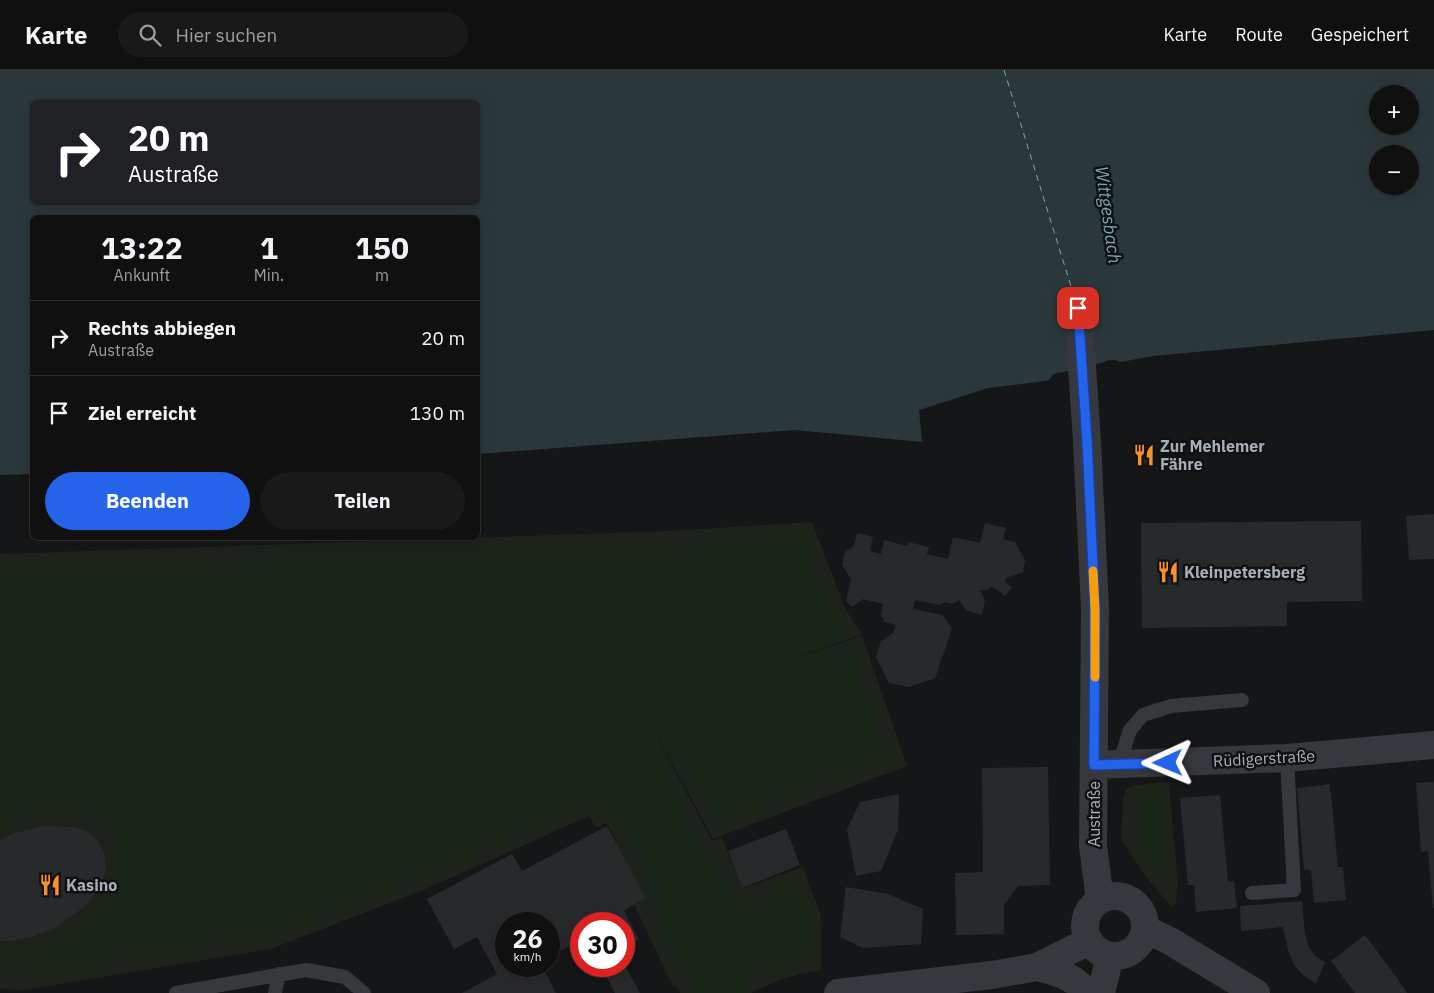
<!DOCTYPE html>
<html lang="de">
<head>
<meta charset="utf-8">
<style>
	body { margin:0; font-family:"IBM Plex Sans",sans-serif; background:#19191a; color:#f1f3f6; height:100vh; display:flex; flex-direction:column; font-size:19px; white-space:nowrap }
	* { box-sizing:border-box; margin:0 }
	p { font-size:16px; color:#9c9d9f }
	.icon { flex:none; width:28px; height:28px; fill:none; stroke:currentColor; stroke-width:2; stroke-linecap:round; stroke-linejoin:round }
	.map { position:relative; flex:1; overflow:hidden }
	.panel { position:absolute; left:30px; top:145px; width:450px; height:325px; display:flex; flex-direction:column; background:#101011; border-radius:8px; box-shadow:0 2px 12px #0003,0 0 0 1px #303031 }
	.panel>* { flex:none }
	.banner { position:absolute; left:30px; top:30px; width:450px; height:105px; border-radius:8px; box-shadow:0 2px 12px #0003,0 0 0 1px #303031; background:#202124; color:#fff; overflow:hidden }
	.controls { position:absolute; left:1369px; top:15px; display:grid; gap:10px }
	.controls a { display:grid; place-items:center; width:50px; height:50px; border-radius:50%; background:#101011; box-shadow:0 2px 12px #0003,0 0 0 1px #303031; font-size:25px }
	.speed { position:absolute; left:495px; top:842px; display:flex; gap:10px; font-size:25px; font-weight:700; text-align:center }
	.speed>* { display:grid; place-content:center; width:65px; height:65px; border-radius:50%; background:#101011; box-shadow:0 2px 12px #0003,0 0 0 1px #303031; line-height:1 }
	.speed small { font-size:12px; font-weight:400 }
	.speed .limit { border:8px solid #d22; background:#fff; color:#111 }
	.pin { position:absolute; display:grid; place-items:center; width:42px; height:42px; color:#fff; margin:-21px; border-radius:10px; box-shadow:0 2px 8px #0006 }
	.me { position:absolute; width:55px; margin:-28px; rotate:269deg; stroke-linejoin:round; filter:drop-shadow(0 0 4px #0008) }
	.turn { display:flex; align-items:center; gap:18px; height:105px; padding:0 15px; font-size:22px }
	.turn .icon { width:65px; height:65px; stroke-width:2.5 }
	.turn b { display:block; font-size:35px; line-height:42px }
	.eta { display:flex; justify-content:space-evenly; align-items:center; height:85px; text-align:center }
	.eta b { font-size:30px; font-weight:700; line-height:35px }
	.button { display:flex; gap:10px; margin-top:auto; padding:10px 15px }
	.button a { flex:1; height:58px; border-radius:30px; background:#2563eb; color:#fff; font-size:20px; font-weight:700; line-height:58px; text-align:center }
	.button a+a { background:#19191a; color:#f1f3f6 }
	ul { padding:0; list-style:none }
	li { display:flex; align-items:center; gap:15px; height:75px; padding:0 15px; border-top:1px solid #303031 }
	li div { flex:1 }
	li b { display:block; font-size:19px }
	li em { font-style:normal }
	header { display:flex; align-items:center; gap:30px; box-sizing:border-box; height:70px; padding:0 25px; background:#101011; border-bottom:1px solid #303031 }
	header strong { font-size:24px }
	nav { display:flex; gap:28px; margin-inline-start:auto; font-size:18px }
	.search { width:350px; height:45px; background:#19191a; display:flex; align-items:center; gap:12px; box-sizing:border-box; padding:0 18px; border-radius:28px; color:#9c9d9f; font-size:19px }
	.map>svg:first-child { display:block }
	.green { fill:#1b231b }
	.water { fill:#2a383c; fill-rule:evenodd }
	.lines { fill:none; stroke-linecap:round; stroke-linejoin:round }
	.ferry { stroke:#7ba5b6; stroke-width:1; stroke-dasharray:6 5; stroke-linecap:butt }
	.building { fill:#28292b }
	.lane { stroke:#36383d; stroke-width:14 }
	.street { stroke:#36383d; stroke-width:28 }
	.route-casing { stroke:#184099; stroke-width:12 }
	.route { stroke:#2563eb; stroke-width:9 }
	.slow { stroke:#f59e0b; stroke-width:9 }
	.labels { text-anchor:middle; stroke-width:5; stroke-linejoin:round; paint-order:stroke }
	.poi-label { font-size:16px; font-weight:bold; fill:#a6afb8; stroke:#101112; text-anchor:start }
	.street-label { font-size:16px; fill:#a6afb8; stroke:#101112 }
	.water-label { font-size:18px; font-style:italic; fill:#7ba5b6; stroke:#101112 }
</style>
</head>
<body>
<header>
<strong>Karte</strong>
<div class="search"><svg class="icon" aria-label="search" viewBox="0 0 24 24"><circle cx="10" cy="10" r="6"/><path d="M15 15l6 6"/></svg>Hier suchen</div>
<nav><a>Karte</a><a>Route</a><a>Gespeichert</a></nav>
</header>
<div class="map">
<svg width="1434" height="923" viewBox="0 0 1434 923">
	<rect width="100%" height="100%" fill="#151617"/>
	<path class="green" d="M 812,452 L 845,538 L 862,564 L 702,623 L 862,565 L 907,696 L 713,769 L 645,643 L 712,771 L 722,767 L 742,819 L 803,797 L 821,846 L 822,900 L 803,903 L 780,910 L 751,923 L 680,923 L 676,916 L 673,917 L 633,832 L 642,827 L 607,753 L 596,758 L 589,746 L 426,819 L 271,879 L 19,921 L 0,918 L 0,484 L 668,461 Z
		M 1169,712 L 1178,815 L 1176,833 L 1172,838 L 1144,804 L 1121,770 L 1123,728 L 1126,720 L 1133,715 Z"/>
	<path class="water" d="M 0,0 L 1434,0 L 1434,260 L 1153,286 L 1121,292 L 1115,290 L 1109,290 L 1092,296 L 1054,304 L 1050,309 L 1046,311 L 988,318 L 919,340 L 922,372 L 795,360 L 478,384 L 478,148 L 32,148 L 32,404 L 0,405 ZM 1378,24 L 1410,24 L 1410,56 L 1378,56 ZM 32,32 L 478,32 L 478,132 L 32,132 ZM 1378,84 L 1410,84 L 1410,116 L 1378,116 Z"/>
	<g class="lines">
		<path class="ferry" d="M 1004,0 L 1074,226"/>
	</g>
	<path class="building" d="M 1149,377 L 1150,393 L 1139,394 L 1138,378 Z
		M 1434,444 L 1434,489 L 1409,490 L 1406,446 Z
		M 1361,451 L 1362,531 L 1287,532 L 1287,556 L 1142,558 L 1141,453 Z
		M 985,453 L 1006,458 L 1003,469 L 1015,472 L 1025,490 L 1023,502 L 1006,508 L 1005,512 L 1012,517 L 1005,526 L 996,519 L 991,517 L 987,520 L 980,520 L 985,530 L 982,545 L 966,540 L 959,530 L 952,534 L 946,532 L 939,535 L 915,530 L 913,539 L 943,545 L 952,559 L 935,608 L 909,617 L 889,613 L 876,587 L 881,571 L 893,563 L 896,555 L 885,552 L 881,545 L 883,534 L 863,529 L 852,537 L 846,531 L 851,509 L 842,495 L 845,482 L 854,476 L 857,463 L 873,467 L 870,481 L 881,484 L 884,470 L 907,476 L 908,472 L 929,477 L 927,484 L 948,489 L 953,467 L 980,473 Z
		M 1048,697 L 1050,815 L 1018,816 L 1004,835 L 1004,864 L 956,865 L 955,803 L 983,802 L 982,698 Z
		M 1434,712 L 1434,838 L 1433,838 L 1428,781 L 1421,782 L 1416,713 Z
		M 1330,714 L 1338,797 L 1343,797 L 1346,830 L 1314,833 L 1311,800 L 1304,800 L 1297,718 Z
		M 899,724 L 898,760 L 881,801 L 856,806 L 847,759 L 860,732 Z
		M 1220,725 L 1228,812 L 1234,811 L 1237,838 L 1196,842 L 1194,815 L 1188,815 L 1180,728 Z
		M 43,756 L 72,757 L 87,761 L 97,770 L 104,782 L 106,795 L 104,809 L 88,834 L 55,858 L 33,867 L 11,871 L 0,871 L 0,771 L 14,763 Z
		M 607,756 L 646,828 L 624,840 L 639,869 L 624,878 L 624,854 L 581,854 L 581,870 L 549,887 L 549,854 L 506,854 L 506,896 L 542,896 L 556,923 L 462,923 L 497,904 L 477,867 L 454,879 L 427,829 L 512,784 L 522,801 Z
		M 786,759 L 800,795 L 742,818 L 728,781 Z
		M 846,817 L 888,824 L 923,839 L 921,874 L 863,878 L 840,867 Z
		M 1302,831 L 1305,865 L 1309,877 L 1315,886 L 1325,892 L 1316,914 L 1302,904 L 1294,895 L 1288,880 L 1283,857 L 1241,861 L 1240,836 Z
		M 1365,865 L 1397,908 L 1407,923 L 1355,923 L 1331,891 Z
		M 624,894 L 640,923 L 615,923 L 601,896 L 624,896 Z"/>
	<g class="lines">
		<path class="lane" d="M 1119,694 L 1130,660 L 1143,645 L 1171,636 L 1242,630
			M 1252,823 L 1294,820 L 1287,688
			M 176,923 L 306,900 L 345,907 L 364,923
			M 275,923 L 279,904"/>
		<path class="street" d="M 1078,238 L 1087,371 L 1095,539 L 1093,776 L 1100,830
			M 1094,695 L 1287,688 L 1434,675
			M1085 856a30 30 0 1 1 60 0a30 30 0 1 1-60 0Z
			M 1145,859 L 1170,871 L 1256,923
			M 1037,897 C 1056,902 1075,906 1086,923
			M 838,923 L 992,905 L 1037,897 L 1089,871
			M 1101,923 L 1110,886"/>
	</g>
	<g class="lines">
		<g class="route-casing">
			<path id="route" d="M 1078,238 L 1087,371 L 1095,539 L 1094,695 L 1168,693"/>
		</g>
		<use href="#route" class="route"/>
		<path class="slow" d="M 1093,501 L 1095,539 L 1095,607"/>
	</g>
	<defs>
		<g id="restaurant-bare" transform="scale(1.725)"><path d="M-5-6h1v4h1v-4h1v4h1v-4h1v5L-1.5 .5V6h-2V.5L-5-1ZM5-6V6H3V1.5H1.5Q1.5-4 5-6Z" fill="#fd8f27" stroke="#101112" stroke-width="2.5" paint-order="stroke"/></g>
	</defs>
	<g fill-rule="evenodd">
		<use href="#restaurant-bare" x="1144" y="385"/>
		<use href="#restaurant-bare" x="1168" y="502"/>
		<use href="#restaurant-bare" x="50" y="815"/>
	</g>
	<g class="labels">
		<g class="poi-label">
			<text x="1160" y="382">Zur Mehlemer<tspan x="1160" dy="18">Fähre</tspan></text>
			<text x="1184" y="508">Kleinpetersberg</text>
			<text x="66" y="821">Kasino</text>
		</g>
		<g class="street-label">
			<text transform="translate(1264 688) rotate(-3)" y="6">Rüdigerstraße</text>
			<text transform="translate(1094 744) rotate(-90)" y="6">Austraße</text>
		</g>
		<g class="water-label">
			<text transform="translate(1108 145) rotate(82)" y="6">Wittgesbach</text>
		</g>
	</g>
</svg>
<div class="controls">
<a>+</a>
<a>−</a>
</div>
<div class="speed"><div>26<small>km/h</small></div><div class="limit">30</div></div>
<div class="pin" style="left:1078px;top:238px;background:#d93025"><svg class="icon" aria-label="arrive" viewBox="0 0 24 24"><path d="M6 21V4h12l-3 4 3 4H6"/></svg></div>
<svg class="me" style="left:1168px;top:693px" viewBox="-20 -20 40 40"><path d="M0-17L14 15 0 8-14 15z" fill="#2563eb" stroke="#fff" stroke-width="4"/></svg>
<div class="banner">
<div class="turn"><svg class="icon" aria-label="right" viewBox="0 0 24 24"><path d="M7 20v-9h11M14 6l5 5-5 5"/></svg><div><b>20 m</b>Austraße</div></div>
</div>
<section class="panel">
<div class="eta">
<div><b>13:22</b><p>Ankunft</p></div>
<div><b>1</b><p>Min.</p></div>
<div><b>150</b><p>m</p></div>
</div>
<ul>
<li><svg class="icon" aria-label="right" viewBox="0 0 24 24"><path d="M7 20v-9h11M14 6l5 5-5 5"/></svg><div><b>Rechts abbiegen</b><p>Austraße</p></div><em>20 m</em></li>
<li><svg class="icon" aria-label="arrive" viewBox="0 0 24 24"><path d="M6 21V4h12l-3 4 3 4H6"/></svg><div><b>Ziel erreicht</b></div><em>130 m</em></li>
</ul>
<div class="button"><a>Beenden</a><a>Teilen</a></div>
</section>
</div>
</body>
</html>
